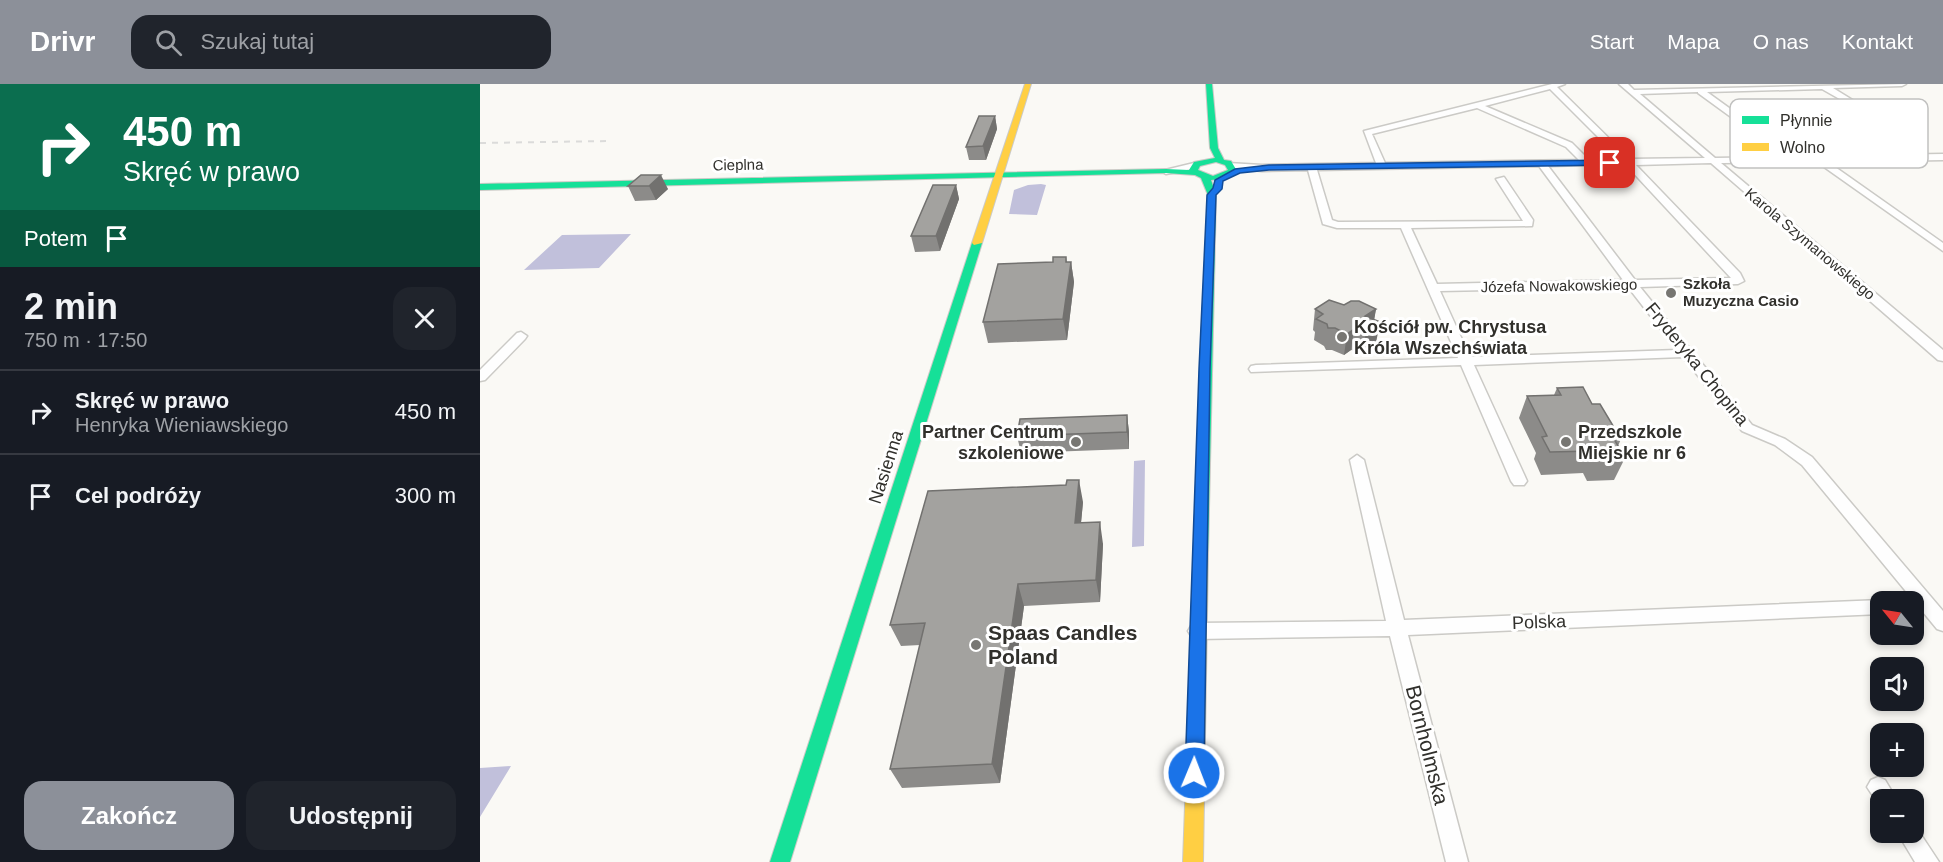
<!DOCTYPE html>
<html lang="pl">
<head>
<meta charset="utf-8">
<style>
	body { margin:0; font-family:Arial,sans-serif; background:#20242c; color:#f1f3f6; height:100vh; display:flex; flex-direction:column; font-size:22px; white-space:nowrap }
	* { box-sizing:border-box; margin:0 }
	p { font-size:20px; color:#9ea1a6 }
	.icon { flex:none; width:33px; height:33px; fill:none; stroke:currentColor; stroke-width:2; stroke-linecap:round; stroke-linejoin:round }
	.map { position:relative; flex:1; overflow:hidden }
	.drawer { display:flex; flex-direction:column; background:#171b24; width:480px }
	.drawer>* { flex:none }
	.hud { background:#0b6e4f; color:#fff; overflow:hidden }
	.needle { width:39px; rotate:300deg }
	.controls { position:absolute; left:1390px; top:507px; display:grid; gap:12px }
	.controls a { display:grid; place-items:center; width:54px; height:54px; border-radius:12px; background:#171b24; box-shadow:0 3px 9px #0003; font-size:30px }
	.pin { position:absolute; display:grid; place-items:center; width:51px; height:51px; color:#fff; margin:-26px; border-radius:12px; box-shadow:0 3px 9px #0006 }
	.me { position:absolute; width:66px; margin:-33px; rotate:1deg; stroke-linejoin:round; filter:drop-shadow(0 0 4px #0008) }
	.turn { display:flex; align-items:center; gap:21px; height:126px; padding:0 24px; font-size:27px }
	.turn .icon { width:78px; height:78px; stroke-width:2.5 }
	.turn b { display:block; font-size:42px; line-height:51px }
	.then { display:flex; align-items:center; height:57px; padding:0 24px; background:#0003; gap:12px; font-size:22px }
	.round { display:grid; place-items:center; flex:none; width:63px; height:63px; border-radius:18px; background:#20242c }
	.head { display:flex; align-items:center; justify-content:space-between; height:102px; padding:0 24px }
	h1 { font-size:36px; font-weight:800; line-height:45px }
	.button { display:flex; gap:12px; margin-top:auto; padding:12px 24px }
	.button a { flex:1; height:69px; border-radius:18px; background:#8c9099; color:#fff; font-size:24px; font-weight:800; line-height:69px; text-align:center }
	.button a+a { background:#20242c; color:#f1f3f6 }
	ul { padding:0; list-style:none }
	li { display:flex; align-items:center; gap:18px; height:84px; padding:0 24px; border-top:2px solid #363941 }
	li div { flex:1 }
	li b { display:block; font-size:22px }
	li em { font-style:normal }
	header { display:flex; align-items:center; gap:36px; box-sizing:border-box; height:84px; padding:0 30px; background:#8c9099; color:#fff }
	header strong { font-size:28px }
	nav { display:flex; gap:33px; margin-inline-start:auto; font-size:21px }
	.search { width:420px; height:54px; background:#20242c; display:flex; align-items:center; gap:15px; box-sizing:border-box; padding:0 21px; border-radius:18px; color:#9ea1a6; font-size:22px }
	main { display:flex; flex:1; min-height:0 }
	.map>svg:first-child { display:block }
	.water { fill:#c1c0db }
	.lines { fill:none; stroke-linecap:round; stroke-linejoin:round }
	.street-casing { stroke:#cbcac6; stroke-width:3 }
	.fast-casing { stroke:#cbcac6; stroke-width:2 }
	.slow-casing { stroke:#cbcac6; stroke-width:2 }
	.street { fill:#fefefe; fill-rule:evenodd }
	.fast { fill:#16e098; fill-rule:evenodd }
	.slow { fill:#ffcf43; fill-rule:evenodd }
	.rail { stroke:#dbdbda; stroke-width:2; stroke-dasharray:6 6; stroke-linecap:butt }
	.wall { fill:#8c8b89 }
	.shaded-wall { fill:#72716f }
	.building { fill:#a3a29f; stroke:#72716f; stroke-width:1.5 }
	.route { fill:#1a73e8; stroke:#114b97; stroke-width:1.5 }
	.poi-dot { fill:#777672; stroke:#fff; stroke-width:2 }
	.labels { text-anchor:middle; stroke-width:6; stroke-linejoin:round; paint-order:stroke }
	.far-street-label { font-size:15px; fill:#31302c; stroke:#fff }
	.far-poi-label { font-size:15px; font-weight:bold; fill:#31302c; stroke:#fff; text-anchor:start }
	.poi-label { font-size:18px; font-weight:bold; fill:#31302c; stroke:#fff; text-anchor:start }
	.street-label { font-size:18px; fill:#31302c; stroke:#fff }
	.near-poi-label { font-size:21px; font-weight:bold; fill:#31302c; stroke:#fff; text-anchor:start }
	.near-street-label { font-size:21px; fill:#31302c; stroke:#fff }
	.key { fill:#fff; stroke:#c1c1c0; stroke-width:1.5 }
	.key-label { font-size:16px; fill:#31302c }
</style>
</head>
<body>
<header>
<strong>Drivr</strong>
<div class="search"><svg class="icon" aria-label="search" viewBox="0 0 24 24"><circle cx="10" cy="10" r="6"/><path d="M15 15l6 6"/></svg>Szukaj tutaj</div>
<nav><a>Start</a><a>Mapa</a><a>O nas</a><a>Kontakt</a></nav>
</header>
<main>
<section class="drawer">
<div class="hud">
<div class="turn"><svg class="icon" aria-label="right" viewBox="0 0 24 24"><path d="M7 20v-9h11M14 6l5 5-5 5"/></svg><div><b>450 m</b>Skręć w prawo</div></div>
<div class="then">Potem<svg class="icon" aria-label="arrive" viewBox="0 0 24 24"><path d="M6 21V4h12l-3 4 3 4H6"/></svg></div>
</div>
<div class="head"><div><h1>2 min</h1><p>750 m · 17:50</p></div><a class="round"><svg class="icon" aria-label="close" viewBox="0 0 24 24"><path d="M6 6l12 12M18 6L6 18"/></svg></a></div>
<ul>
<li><svg class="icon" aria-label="right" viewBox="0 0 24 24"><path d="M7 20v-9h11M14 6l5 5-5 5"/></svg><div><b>Skręć w prawo</b><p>Henryka Wieniawskiego</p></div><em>450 m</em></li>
<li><svg class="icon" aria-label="arrive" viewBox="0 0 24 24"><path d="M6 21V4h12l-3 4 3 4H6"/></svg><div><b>Cel podróży</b></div><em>300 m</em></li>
</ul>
<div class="button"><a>Zakończ</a><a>Udostępnij</a></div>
</section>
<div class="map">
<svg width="1463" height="778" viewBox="0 0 1463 778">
	<rect width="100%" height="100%" fill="#faf9f5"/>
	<path class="water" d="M 561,100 L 566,101 L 557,131 L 529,130 L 534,106 L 548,101 Z
		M 151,150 L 119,184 L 44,186 L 82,151 Z
		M 665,376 L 664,462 L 652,463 L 654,377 Z
		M 31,682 L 0,733 L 0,684 Z"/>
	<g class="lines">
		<g class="street-casing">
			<path id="street" d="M 1072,0 L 1085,0 L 1077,3 L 1150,75 L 1225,74 L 1139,0 L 1148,0 L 1154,6 L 1426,0 L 1422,2 L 1353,4 L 1392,28 L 1388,30 L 1357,32 L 1354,32 L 1354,28 L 1379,26 L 1342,5 L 1227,8 L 1317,73 L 1336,70 L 1341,72 L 1463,70 L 1463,76 L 1348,78 L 1463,159 L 1463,167 L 1337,78 L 1241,79 L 1463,266 L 1463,277 L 1458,276 L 1231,79 L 1156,81 L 1260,189 L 1264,197 L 1258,200 L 1160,203 L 1272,341 L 1305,355 L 1332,373 L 1463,527 L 1463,547 L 1457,545 L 1322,381 L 1295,361 L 1262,347 L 1203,273 L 994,281 L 1047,397 L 1044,401 L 1034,401 L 1031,397 L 981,281 L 771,288 L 769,285 L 771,282 L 776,281 L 978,274 L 921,144 L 857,144 L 843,140 L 828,86 L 782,87 L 751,84 L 748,83 L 748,79 L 782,81 L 896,79 L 884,47 ZM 1070,5 L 1140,75 L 1109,76 L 1092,59 L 1005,22 ZM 1218,8 L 1218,9 L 1306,73 L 1235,74 L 1160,10 ZM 997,24 L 1086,63 L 1099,76 L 905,79 L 892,50 ZM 1108,81 L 1146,81 L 1251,194 L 1155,196 L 1068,82 ZM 1059,82 L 1143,196 L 957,200 L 931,144 L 1052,142 L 1053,136 L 1024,93 L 1016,95 L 1043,137 L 858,138 L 852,136 L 837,86 ZM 1148,203 L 1197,266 L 990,273 L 960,207 Z
				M 714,79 L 717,80 L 717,84 L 686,90 L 681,87 Z
				M 41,248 L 47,252 L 45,255 L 5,296 L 0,297 L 0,286 L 37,249 Z
				M 877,371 L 884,376 L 924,536 L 1401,516 L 1406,518 L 1401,518 L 1401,530 L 928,551 L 988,778 L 966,778 L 910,552 L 717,555 L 711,552 L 708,547 L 711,542 L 717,539 L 906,537 L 870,376 Z
				M 1398,693 L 1405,696 L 1417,716 L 1401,716 L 1401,724 L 1387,703 L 1391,696 Z
				M 1434,740 L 1459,778 L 1435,778 L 1417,748 L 1434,748 Z"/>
		</g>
		<g class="fast-casing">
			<path id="fast" d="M 726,0 L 732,0 L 738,64 L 744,76 L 751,77 L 757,87 L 746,94 L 731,96 L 736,111 L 728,469 L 726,473 L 716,473 L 714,469 L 728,111 L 721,94 L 715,91 L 686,89 L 0,106 L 0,100 L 686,85 L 709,86 L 714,78 L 735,74 L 730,64 ZM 736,78 L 745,81 L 748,86 L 733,92 L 718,86 L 720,82 Z
				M 497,156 L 502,159 L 310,778 L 290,778 L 492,159 Z"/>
		</g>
		<g class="slow-casing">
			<path id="slow" d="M 545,0 L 551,0 L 502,159 L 494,161 L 492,159 Z
				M 721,463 L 726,465 L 728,469 L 723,778 L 703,778 L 714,469 L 716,465 Z"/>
		</g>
		<use href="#street" class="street"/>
		<use href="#fast" class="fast"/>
		<use href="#slow" class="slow"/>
		<path class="rail" d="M 0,59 L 129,57"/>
	</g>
	<path class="wall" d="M 515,32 L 517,45 L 506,76 L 489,76 L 486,63 Z
		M 161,91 L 188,105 L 176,116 L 155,117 L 148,102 Z
		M 476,101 L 479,115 L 460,167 L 435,168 L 431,152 Z
		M 587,178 L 591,178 L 594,198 L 587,256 L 508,259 L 503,238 Z
		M 864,221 L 896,225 L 894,235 L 896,259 L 883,269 L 871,266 L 864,271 L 852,266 L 846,266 L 844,262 L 834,256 L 835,248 L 833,246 L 835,225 Z
		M 1077,304 L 1112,320 L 1141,355 L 1138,362 L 1145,374 L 1134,396 L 1107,397 L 1103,389 L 1061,391 L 1054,375 L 1056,369 L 1039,334 L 1047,312 L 1074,311 Z
		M 647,331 L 649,348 L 649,365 L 541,369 L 537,352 Z
		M 603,418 L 601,438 L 623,460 L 620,518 L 544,522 L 520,699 L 422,704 L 410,685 L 440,561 L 421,562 L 410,541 Z"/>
	<path class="shaded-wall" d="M 515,32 L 517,45 L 506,76 L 503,62 Z
		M 181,91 L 188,105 L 176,116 L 169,102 Z
		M 476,101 L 479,115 L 460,167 L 456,152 Z
		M 586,173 L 589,193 L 591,178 L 594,198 L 587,256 L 583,235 Z
		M 896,225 L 893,243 L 900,238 L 896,259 L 883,269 L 886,247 L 885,232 Z
		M 874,245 L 871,266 L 864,271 L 867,250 Z
		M 647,331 L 649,348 L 649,365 L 647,348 Z
		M 599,396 L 603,418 L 599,461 L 595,439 Z
		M 620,438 L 623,460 L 620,518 L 616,496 Z
		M 538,500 L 544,522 L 520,699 L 512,680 Z"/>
	<path class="building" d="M 499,32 L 515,32 L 503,62 L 486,63 Z
		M 161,91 L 181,91 L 169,102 L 148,102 Z
		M 453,101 L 476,101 L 456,152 L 431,152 Z
		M 573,173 L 586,173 L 586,178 L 591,178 L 583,235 L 503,238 L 518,180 L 573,178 Z
		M 849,216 L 864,221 L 871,217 L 879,217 L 896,225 L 885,232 L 900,238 L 886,247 L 874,245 L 867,250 L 855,244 L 848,244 L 847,240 L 836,235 L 843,230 L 835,225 Z
		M 1103,303 L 1112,320 L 1120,320 L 1141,355 L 1134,355 L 1145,374 L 1117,375 L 1112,367 L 1070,368 L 1062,353 L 1067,352 L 1047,312 L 1081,311 L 1077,304 Z
		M 647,331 L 647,348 L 537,352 L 540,335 Z
		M 587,396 L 599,396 L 595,439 L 620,438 L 616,496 L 538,500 L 512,680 L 410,685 L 445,539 L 410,541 L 448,407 L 586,401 Z"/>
	<path class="route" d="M 1130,76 L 1134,79 L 1133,81 L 789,86 L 760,89 L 743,97 L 742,105 L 736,111 L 730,285 L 724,689 L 721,696 L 714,698 L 708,696 L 705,689 L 719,285 L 727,111 L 733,104 L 735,96 L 755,85 L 789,81 Z"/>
	<g class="poi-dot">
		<circle cx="1191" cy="209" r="6"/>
		<circle cx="862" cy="253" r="6"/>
		<circle cx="596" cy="358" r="6"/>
		<circle cx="1086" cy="358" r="6"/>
		<circle cx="496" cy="561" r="6"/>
	</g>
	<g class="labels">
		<g class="far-street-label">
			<text transform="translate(258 81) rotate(-1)" y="5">Cieplna</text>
			<text transform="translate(1330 160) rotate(40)" y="5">Karola Szymanowskiego</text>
			<text transform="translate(1079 202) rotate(-1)" y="5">Józefa Nowakowskiego</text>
		</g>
		<g class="far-poi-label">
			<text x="1203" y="205">Szkoła<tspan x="1203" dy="17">Muzyczna Casio</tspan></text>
		</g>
		<g class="poi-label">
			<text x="874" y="249">Kościół pw. Chrystusa<tspan x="874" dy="21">Króla Wszechświata</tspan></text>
			<text x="584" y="354" text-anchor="end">Partner Centrum<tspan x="584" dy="21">szkoleniowe</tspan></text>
			<text x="1098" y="354">Przedszkole<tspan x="1098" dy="21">Miejskie nr 6</tspan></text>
		</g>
		<g class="street-label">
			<text transform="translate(1217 280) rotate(51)" y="6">Fryderyka Chopina</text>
			<text transform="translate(406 383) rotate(-72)" y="6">Nasienna</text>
			<text transform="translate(1059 538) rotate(-2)" y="6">Polska</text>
		</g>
		<g class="near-poi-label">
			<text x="508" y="556">Spaas Candles<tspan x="508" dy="24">Poland</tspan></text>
		</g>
		<g class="near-street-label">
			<text transform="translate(947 661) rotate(76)" y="7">Bornholmska</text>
		</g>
	</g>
	<rect x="1250" y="15" width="198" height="69" rx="9" class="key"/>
	<rect x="1262" y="32" width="27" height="8" fill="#16e098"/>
	<rect x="1262" y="59" width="27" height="8" fill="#ffcf43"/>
	<g class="key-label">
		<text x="1300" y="42">Płynnie</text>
		<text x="1300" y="69">Wolno</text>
	</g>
</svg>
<div class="controls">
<a><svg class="needle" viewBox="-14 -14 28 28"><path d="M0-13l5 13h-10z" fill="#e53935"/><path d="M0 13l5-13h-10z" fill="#9ea1a6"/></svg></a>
<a><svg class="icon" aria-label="sound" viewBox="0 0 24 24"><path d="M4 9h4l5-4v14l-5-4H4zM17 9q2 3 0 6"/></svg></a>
<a>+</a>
<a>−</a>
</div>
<div class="pin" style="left:1130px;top:79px;background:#d93025"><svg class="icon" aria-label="arrive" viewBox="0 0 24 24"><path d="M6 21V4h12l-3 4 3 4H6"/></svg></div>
<svg class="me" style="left:714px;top:689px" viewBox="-20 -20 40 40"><circle r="17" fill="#1a73e8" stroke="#fff" stroke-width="3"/><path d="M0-11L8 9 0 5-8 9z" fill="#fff"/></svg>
</div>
</main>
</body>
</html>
